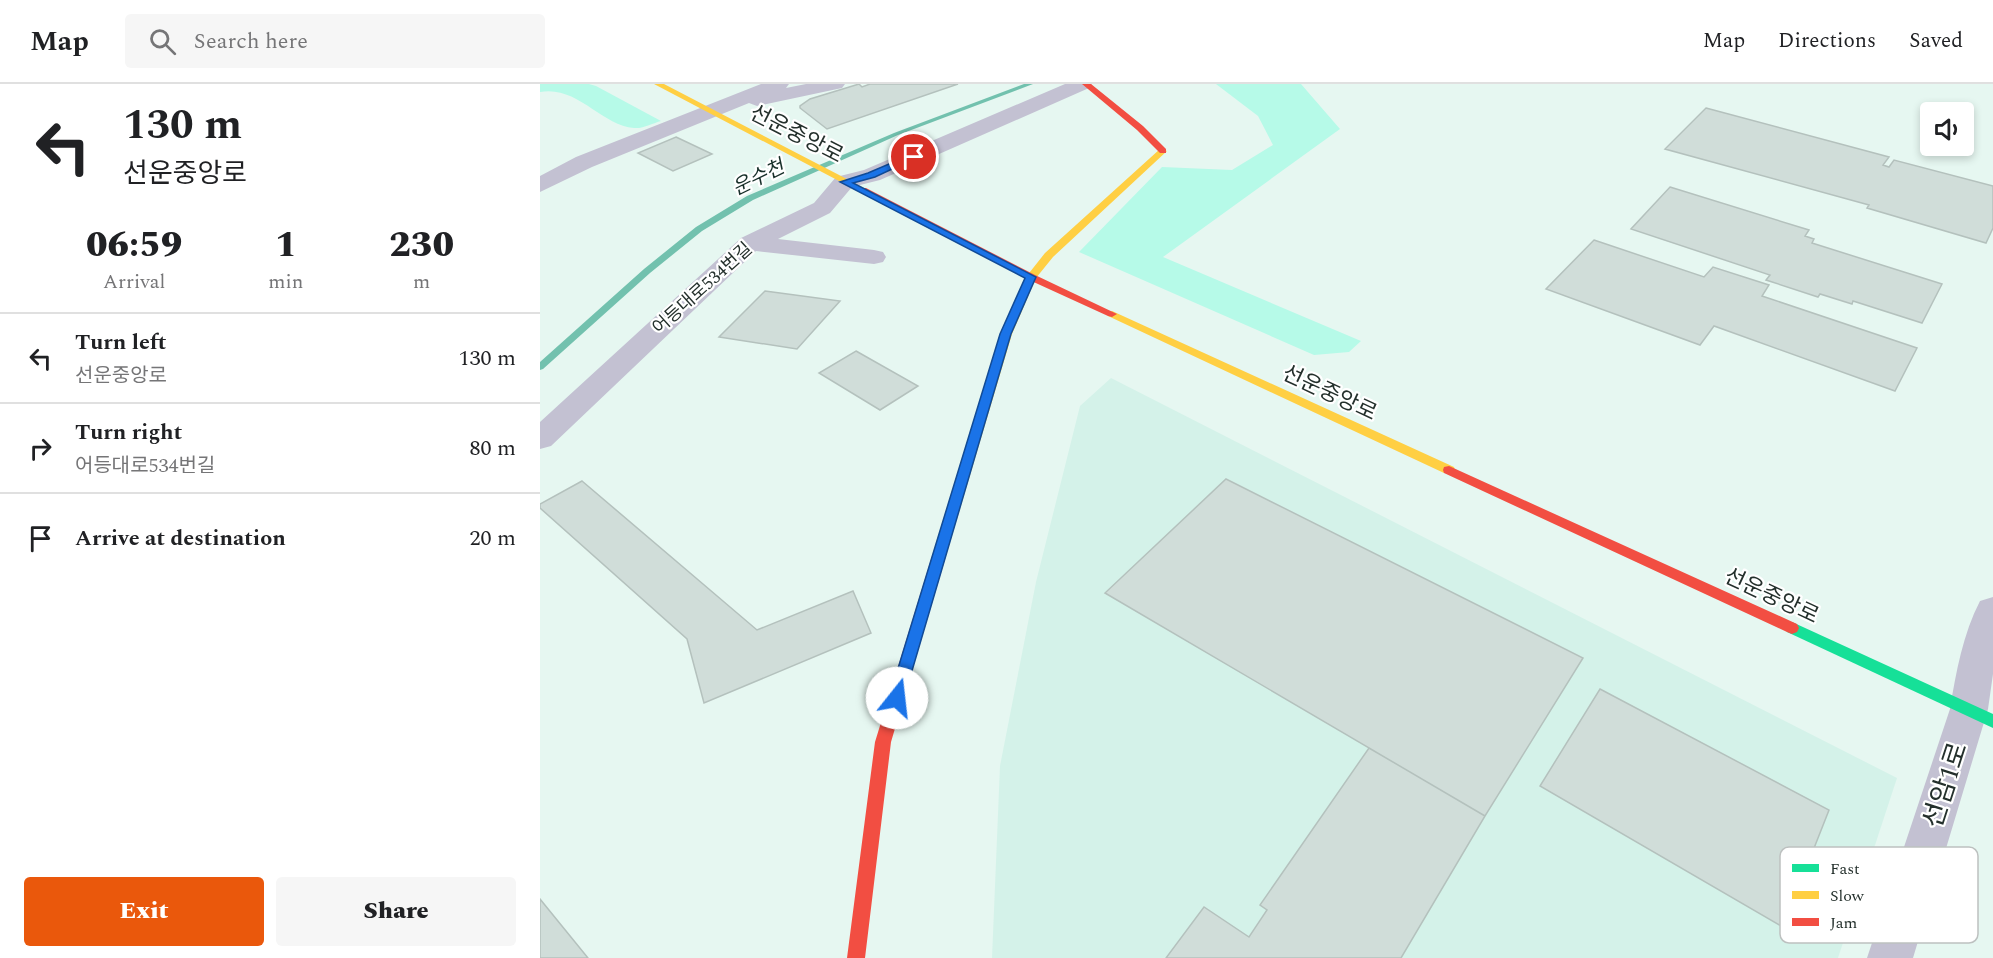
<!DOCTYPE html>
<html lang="en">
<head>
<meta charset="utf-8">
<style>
	body { margin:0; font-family:Spectral,"Noto Sans KR",serif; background:#f6f6f6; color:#202124; height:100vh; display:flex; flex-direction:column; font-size:22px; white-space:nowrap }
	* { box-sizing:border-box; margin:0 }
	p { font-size:20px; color:#757577 }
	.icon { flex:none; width:33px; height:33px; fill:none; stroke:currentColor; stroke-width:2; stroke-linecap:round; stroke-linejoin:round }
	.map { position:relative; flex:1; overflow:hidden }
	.panel { display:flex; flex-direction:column; background:#fff; width:540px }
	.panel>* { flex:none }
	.guide { background:#fff; color:#202124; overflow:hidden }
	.controls { position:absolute; left:1380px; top:18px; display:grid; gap:12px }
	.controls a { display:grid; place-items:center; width:54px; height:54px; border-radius:6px; background:#fff; box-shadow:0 3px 9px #0003; font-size:30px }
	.pin { position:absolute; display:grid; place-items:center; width:51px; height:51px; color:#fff; margin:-26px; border:3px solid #fff; border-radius:50%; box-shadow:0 2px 6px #0007 }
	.me { position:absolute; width:66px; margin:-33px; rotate:16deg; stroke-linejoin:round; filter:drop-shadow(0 0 4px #0008) }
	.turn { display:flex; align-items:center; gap:21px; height:126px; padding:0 24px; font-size:27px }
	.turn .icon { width:78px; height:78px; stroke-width:2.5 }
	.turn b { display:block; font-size:42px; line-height:51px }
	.eta { display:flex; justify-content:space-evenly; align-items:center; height:102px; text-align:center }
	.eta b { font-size:36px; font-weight:800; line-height:42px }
	.cta { display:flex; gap:12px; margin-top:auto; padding:12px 24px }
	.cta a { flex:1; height:69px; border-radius:6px; background:#ea580c; color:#fff; font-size:24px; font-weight:800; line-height:69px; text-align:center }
	.cta a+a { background:#f6f6f6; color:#202124 }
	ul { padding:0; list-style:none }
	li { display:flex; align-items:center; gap:18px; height:90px; padding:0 24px; border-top:2px solid #e0e0e0 }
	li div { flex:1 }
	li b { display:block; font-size:22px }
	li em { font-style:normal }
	header { display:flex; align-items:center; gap:36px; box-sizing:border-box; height:84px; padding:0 30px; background:#fff; border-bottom:2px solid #e0e0e0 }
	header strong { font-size:28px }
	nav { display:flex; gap:33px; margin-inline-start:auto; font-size:21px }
	.search { width:420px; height:54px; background:#f6f6f6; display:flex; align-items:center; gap:15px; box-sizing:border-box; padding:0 21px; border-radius:6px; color:#757577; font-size:22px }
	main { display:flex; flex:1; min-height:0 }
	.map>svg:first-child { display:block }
	.built { fill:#d4f2e9 }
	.green { fill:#b6fae8 }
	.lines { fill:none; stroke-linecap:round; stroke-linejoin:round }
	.stream { fill:#72c1ae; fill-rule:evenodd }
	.building { fill:#d0ddd9; stroke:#b4c1bd; stroke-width:1.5 }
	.street { fill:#c3c1d2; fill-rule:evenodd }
	.fast { fill:#16e098; fill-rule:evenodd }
	.slow { fill:#ffcf43; fill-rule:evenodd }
	.jam { fill:#f24e42; fill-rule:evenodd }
	.route { fill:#1a73e8; stroke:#114b97; stroke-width:1.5 }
	.labels { text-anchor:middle; stroke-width:4.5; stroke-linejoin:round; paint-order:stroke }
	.far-street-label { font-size:18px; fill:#24302c; stroke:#fff }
	.far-water-label { font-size:20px; font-style:italic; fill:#18302a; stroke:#fff }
	.street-label { font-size:22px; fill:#24302c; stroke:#fff }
	.near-street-label { font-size:27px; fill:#24302c; stroke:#fff }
	.key { fill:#fff; stroke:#bdc1c0; stroke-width:1.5 }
	.key-label { font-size:16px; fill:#24302c }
</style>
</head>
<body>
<header>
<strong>Map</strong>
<div class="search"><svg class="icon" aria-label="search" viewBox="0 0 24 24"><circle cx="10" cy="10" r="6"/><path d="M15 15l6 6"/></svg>Search here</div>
<nav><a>Map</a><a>Directions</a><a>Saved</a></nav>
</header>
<main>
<section class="panel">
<div class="guide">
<div class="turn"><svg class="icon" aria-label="left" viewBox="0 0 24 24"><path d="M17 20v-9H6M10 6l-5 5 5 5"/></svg><div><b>130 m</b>선운중앙로</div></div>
</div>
<div class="eta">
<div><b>06:59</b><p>Arrival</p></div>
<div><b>1</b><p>min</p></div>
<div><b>230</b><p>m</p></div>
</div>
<ul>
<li><svg class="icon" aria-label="left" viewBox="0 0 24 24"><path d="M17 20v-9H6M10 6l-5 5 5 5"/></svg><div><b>Turn left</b><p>선운중앙로</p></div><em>130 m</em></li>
<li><svg class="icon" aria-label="right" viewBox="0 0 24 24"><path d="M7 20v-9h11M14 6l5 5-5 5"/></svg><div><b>Turn right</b><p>어등대로534번길</p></div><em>80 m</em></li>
<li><svg class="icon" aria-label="arrive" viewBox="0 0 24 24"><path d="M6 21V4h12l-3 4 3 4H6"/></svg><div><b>Arrive at destination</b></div><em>20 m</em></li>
</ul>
<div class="cta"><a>Exit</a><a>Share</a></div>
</section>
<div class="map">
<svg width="1453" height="874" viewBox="0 0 1453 874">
	<rect width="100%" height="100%" fill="#e6f7f1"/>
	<path class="built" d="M 571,294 L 1357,694 L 1298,874 L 452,874 L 460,682 L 496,498 L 540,322 Z"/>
	<path class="green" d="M 0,0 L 49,0 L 56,2 L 121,37 C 113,39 103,45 94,44 C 61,41 37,1 0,8 Z
		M 676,0 L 761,0 L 800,45 L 623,173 L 821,257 L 809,268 L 774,271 L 539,168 L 622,83 L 692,86 L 733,61 L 718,32 Z"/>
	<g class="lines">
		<path class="stream" d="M 484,0 L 493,0 L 358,51 L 213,116 L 162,147 L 110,189 L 3,285 L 0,286 L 0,278 L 104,185 L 156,143 L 207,112 L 354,49 Z"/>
	</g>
	<path class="building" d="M 319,0 L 322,3 L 330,0 L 418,0 L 287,45 L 260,24 L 260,22 L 270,15 Z
		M 1166,24 L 1349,73 L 1343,81 L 1349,83 L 1354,76 L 1453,102 L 1453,144 L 1446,159 L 1327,124 L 1329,121 L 1125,65 Z
		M 136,53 L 172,70 L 133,87 L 98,69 Z
		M 1130,103 L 1269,146 L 1265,152 L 1274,155 L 1272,159 L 1402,200 L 1382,239 L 1313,217 L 1312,220 L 1280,210 L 1278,213 L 1226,196 L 1230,191 L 1091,145 Z
		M 1054,156 L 1164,193 L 1173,183 L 1229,201 L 1222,212 L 1377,264 L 1355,307 L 1174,242 L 1160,261 L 1006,205 Z
		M 225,207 L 300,217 L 257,265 L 179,253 Z
		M 316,267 L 378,302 L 340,326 L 279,289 Z
		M 686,395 L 1043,574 L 945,732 L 565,509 Z
		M 42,397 L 217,546 L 313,507 L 331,549 L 164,619 L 147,555 L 0,424 L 0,420 Z
		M 1060,605 L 1289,726 L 1243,843 L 1000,702 Z
		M 829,664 L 945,732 L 861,874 L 626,874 L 664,823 L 709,853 L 727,826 L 720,821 Z
		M 0,815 L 48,874 L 0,874 Z"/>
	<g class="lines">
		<path class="street" d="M 221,0 L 249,0 L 246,4 L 266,0 L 305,0 L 302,4 L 217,22 L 209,19 L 52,83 L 0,108 L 0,92 L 36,73 Z
			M 525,0 L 552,0 L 549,4 L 340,96 L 312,103 L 290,129 L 238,155 L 334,166 L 343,168 L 346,173 L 343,178 L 334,180 L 216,167 L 11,362 L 0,365 L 0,338 L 201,154 L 274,119 L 296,93 L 324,86 Z
			M 1453,513 L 1453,590 L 1448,625 L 1373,874 L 1327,874 L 1410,625 C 1416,588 1423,550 1440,517 Z"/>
		<path class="fast" d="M 1252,538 L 1453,630 L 1453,644 L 1247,548 L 1245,544 L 1247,540 Z"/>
		<path class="slow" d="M 114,0 L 124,0 L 328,106 L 320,108 Z
			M 620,65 L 627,67 L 513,173 L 496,194 L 472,250 L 406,472 L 404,476 L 394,476 L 392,472 L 460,250 L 486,193 L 505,169 Z
			M 572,227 L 914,383 L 915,386 L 914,389 L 904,389 L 568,232 L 567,230 Z"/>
		<path class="jam" d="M 542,0 L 551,0 L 603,42 L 626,65 L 626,69 L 620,69 L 597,46 Z
			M 320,104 L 326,104 L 495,191 L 577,230 L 572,233 L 568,232 L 487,195 L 320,108 Z
			M 909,382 L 1257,540 L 1259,544 L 1257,548 L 1252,550 L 1247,548 L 904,389 L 903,386 L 904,383 Z
			M 399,467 L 404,468 L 406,472 L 351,658 L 325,874 L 307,874 L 335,658 L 392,472 L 394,468 Z"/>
	</g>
	<path class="route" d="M 370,71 L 378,73 L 335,93 L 313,99 L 496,193 L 471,250 L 364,614 L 362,619 L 357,621 L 351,619 L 349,614 L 460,250 L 485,194 L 300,98 L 328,89 Z"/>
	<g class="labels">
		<g class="far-street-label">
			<text transform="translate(162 204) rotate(-42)" y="6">어등대로534번길</text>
		</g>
		<g class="far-water-label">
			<text transform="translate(218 93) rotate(-26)" y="7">운수천</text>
		</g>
		<g class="street-label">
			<text transform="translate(257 49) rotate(27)" y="8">선운중앙로</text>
			<text transform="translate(790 308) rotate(25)" y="8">선운중앙로</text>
			<text transform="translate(1232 511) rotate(25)" y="8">선운중앙로</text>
		</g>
		<g class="near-street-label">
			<text transform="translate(1405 701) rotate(-72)" y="9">선암1로</text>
		</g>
	</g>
	<rect x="1240" y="763" width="198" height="96" rx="9" class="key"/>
	<rect x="1252" y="780" width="27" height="8" fill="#16e098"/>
	<rect x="1252" y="807" width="27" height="8" fill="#ffcf43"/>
	<rect x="1252" y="834" width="27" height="8" fill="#f24e42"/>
	<g class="key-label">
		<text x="1290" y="790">Fast</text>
		<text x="1290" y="817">Slow</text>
		<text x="1290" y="844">Jam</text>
	</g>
</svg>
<div class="controls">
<a><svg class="icon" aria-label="sound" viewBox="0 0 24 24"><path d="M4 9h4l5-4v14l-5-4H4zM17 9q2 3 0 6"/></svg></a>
</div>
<div class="pin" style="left:374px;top:73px;background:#d93025"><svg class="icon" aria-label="arrive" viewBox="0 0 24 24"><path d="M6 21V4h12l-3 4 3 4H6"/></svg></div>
<svg class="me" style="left:357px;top:614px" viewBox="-20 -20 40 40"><circle r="19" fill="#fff"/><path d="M0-13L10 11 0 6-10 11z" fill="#1a73e8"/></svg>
</div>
</main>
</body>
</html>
